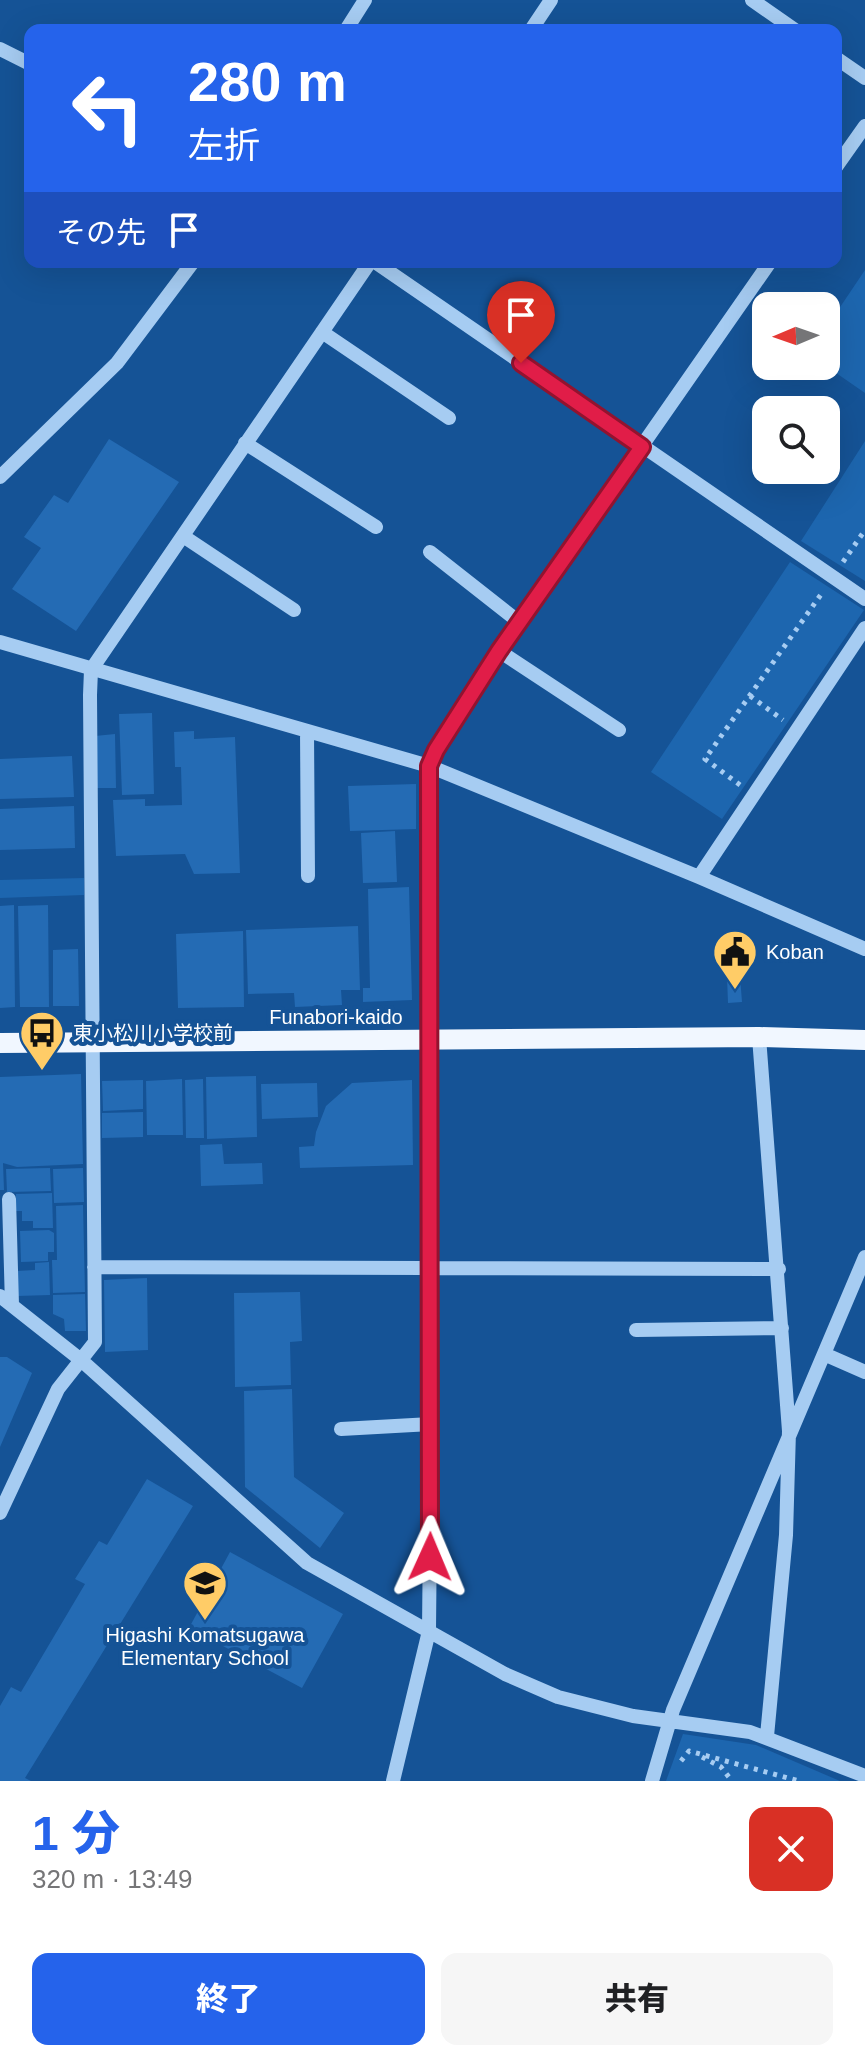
<!DOCTYPE html>
<html lang="ja">
<head>
<meta charset="utf-8">
<style>
	body { margin:0; font-family:Helvetica,"Noto Sans JP",sans-serif; background:#f6f6f6; color:#202124; height:100vh; display:flex; flex-direction:column; font-size:30px; white-space:nowrap }
	* { box-sizing:border-box; margin:0 }
	p { font-size:26px; color:#757577 }
	.icon { flex:none; width:44px; height:44px; fill:none; stroke:currentColor; stroke-width:2; stroke-linecap:round; stroke-linejoin:round }
	.map { position:relative; height:1781px; overflow:hidden }
	.side { display:flex; flex-direction:column; background:#fff; flex:1 }
	.side>* { flex:none }
	.banner { position:absolute; left:24px; top:24px; width:818px; height:244px; border-radius:16px; box-shadow:0 8px 32px #0002; background:#2563eb; color:#fff; overflow:hidden }
	.needle { width:52px; rotate:268deg }
	.fabs { position:absolute; left:752px; top:292px; display:grid; gap:16px }
	.fabs a { display:grid; place-items:center; width:88px; height:88px; border-radius:16px; background:#fff; box-shadow:0 8px 32px #0002; font-size:40px }
	.pin { position:absolute; display:grid; place-items:center; width:68px; height:68px; color:#fff; margin:-82px -34px; border-radius:50% 50% 50% 0; rotate:-45deg; box-shadow:0 0 8px #0007 }
	.pin .icon { rotate:45deg }
	.me { position:absolute; width:88px; margin:-44px; rotate:1deg; stroke-linejoin:round; filter:drop-shadow(0 0 6px #0008) }
	.turn { display:flex; align-items:center; gap:28px; height:168px; padding:0 32px; font-size:36px }
	.turn .icon { width:104px; height:104px; stroke-width:2.5 }
	.turn b { display:block; font-size:56px; line-height:68px }
	.then { display:flex; align-items:center; height:76px; padding:0 32px; background:#0003; gap:16px; font-size:30px }
	.round { display:grid; place-items:center; flex:none; width:84px; height:84px; border-radius:16px; background:#f6f6f6 }
	.summary { display:flex; align-items:center; justify-content:space-between; height:136px; padding:0 32px }
	h1 { font-size:48px; font-weight:800; line-height:60px; color:#2563eb }
	.primary-button { display:flex; gap:16px; margin-top:auto; padding:16px 32px }
	.primary-button a { flex:1; height:92px; border-radius:16px; background:#2563eb; color:#fff; font-size:32px; font-weight:800; line-height:92px; text-align:center }
	.primary-button a+a { background:#f6f6f6; color:#202124 }
	.map>svg:first-child { display:block }
	.green { fill:#1d66af }
	.building { fill:#246bb4 }
	.lines { fill:none; stroke-linecap:round; stroke-linejoin:round }
	.path { stroke:#a6ccf2; stroke-width:5; stroke-dasharray:4 6; stroke-linecap:butt }
	.minor { stroke:#a6ccf2; stroke-width:14 }
	.major { stroke:#f1f7ff; stroke-width:20 }
	.route-casing { stroke:#92132f; stroke-width:20 }
	.route { stroke:#e11d48; stroke-width:14 }
	.labels { text-anchor:middle; stroke-width:8; stroke-linejoin:round; paint-order:stroke }
	.poi-label { font-size:20px; fill:#fff; stroke:#155396; text-anchor:start }
	.street-label { font-size:20px; fill:#fff; stroke:#155396 }
</style>
</head>
<body>
<div class="map">
<svg width="865" height="1781" viewBox="0 0 865 1781">
	<rect width="100%" height="100%" fill="#155396"/>
	<path class="green" d="M 865,270 L 865,393 L 826,366 L 826,328 Z
		M 865,441 L 865,581 L 801,541 Z
		M 790,562 L 864,610 L 722,819 L 651,772 Z
		M 84,878 L 84,895 L 0,898 L 0,880 Z
		M 683,1734 L 756,1745 L 840,1781 L 666,1781 Z"/>
	<path class="building" d="M 109,439 L 179,482 L 76,631 L 12,589 L 41,548 L 24,537 L 54,495 L 68,503 Z
		M 152,713 L 154,794 L 122,795 L 119,714 Z
		M 194,731 L 194,739 L 235,737 L 240,873 L 194,874 L 185,854 L 116,856 L 113,800 L 145,799 L 145,806 L 182,805 L 181,767 L 175,767 L 174,732 Z
		M 115,734 L 116,788 L 96,788 L 95,736 Z
		M 72,756 L 74,797 L 0,799 L 0,759 Z
		M 416,784 L 416,829 L 350,831 L 348,786 Z
		M 74,806 L 75,848 L 0,850 L 0,809 Z
		M 395,831 L 397,882 L 363,883 L 361,833 Z
		M 409,887 L 412,1000 L 363,1002 L 363,988 L 370,988 L 368,889 Z
		M 14,905 L 15,1007 L 0,1008 L 0,906 Z
		M 48,905 L 49,1007 L 20,1007 L 18,906 Z
		M 358,926 L 360,990 L 341,990 L 342,1005 L 295,1007 L 294,993 L 248,994 L 246,930 Z
		M 243,931 L 244,1007 L 178,1008 L 176,934 Z
		M 78,949 L 79,1006 L 53,1006 L 53,950 Z
		M 740,976 L 742,1002 L 728,1003 L 727,977 Z
		M 81,1074 L 83,1164 L 17,1167 L 3,1163 L 4,1190 L 0,1190 L 0,1077 Z
		M 256,1076 L 257,1137 L 207,1139 L 206,1077 Z
		M 182,1079 L 183,1135 L 147,1135 L 146,1081 Z
		M 203,1079 L 204,1138 L 186,1138 L 185,1080 Z
		M 143,1080 L 143,1109 L 103,1111 L 102,1081 Z
		M 412,1080 L 413,1165 L 300,1168 L 299,1147 L 314,1146 L 316,1132 L 326,1106 L 352,1083 Z
		M 317,1083 L 318,1117 L 262,1119 L 261,1084 Z
		M 143,1112 L 143,1137 L 102,1138 L 102,1113 Z
		M 222,1144 L 224,1164 L 262,1163 L 263,1184 L 201,1186 L 200,1145 Z
		M 50,1168 L 51,1191 L 7,1192 L 6,1169 Z
		M 83,1168 L 84,1202 L 54,1203 L 53,1169 Z
		M 52,1193 L 53,1228 L 33,1228 L 33,1221 L 22,1221 L 22,1211 L 16,1211 L 16,1194 Z
		M 83,1205 L 85,1292 L 53,1293 L 52,1260 L 57,1260 L 56,1206 Z
		M 49,1230 L 54,1233 L 54,1252 L 48,1252 L 48,1261 L 21,1262 L 20,1231 Z
		M 49,1262 L 50,1295 L 17,1296 L 17,1271 L 35,1270 L 35,1263 Z
		M 147,1278 L 148,1350 L 105,1352 L 104,1280 Z
		M 300,1292 L 302,1341 L 290,1342 L 291,1385 L 235,1387 L 234,1293 Z
		M 85,1294 L 86,1331 L 65,1331 L 64,1319 L 53,1314 L 53,1295 Z
		M 0,1357 L 7,1357 L 32,1373 L 0,1447 Z
		M 292,1389 L 294,1477 L 344,1513 L 320,1548 L 245,1487 L 244,1391 Z
		M 147,1479 L 193,1506 L 25,1778 L 31,1781 L 0,1781 L 0,1706 L 11,1687 L 21,1692 L 85,1584 L 75,1579 L 99,1541 L 107,1545 Z
		M 230,1552 L 343,1614 L 302,1688 L 189,1628 Z"/>
	<g class="lines">
		<path class="path" d="M 843,562 L 865,530
			M 750,696 L 783,720
			M 740,785 L 705,759 L 822,593
			M 702,1757 L 721,1767 L 732,1781
			M 681,1761 L 689,1751 L 799,1781"/>
		<path class="minor" d="M 752,0 L 795,30
			M 346,30 L 365,0
			M 531,30 L 551,0
			M 0,49 L 30,64
			M 836,58 L 865,78
			M 836,167 L 865,126
			M 375,262 L 865,599
			M 322,332 L 449,418
			M 245,443 L 376,527
			M 0,477 L 117,363 L 193,262
			M 183,536 L 294,610
			M 430,552 L 519,622
			M 0,642 L 429,766 L 699,877 L 865,949
			M 499,651 L 619,730
			M 307,731 L 308,876
			M 699,877 L 865,628
			M 759,1037 L 789,1431 L 786,1535 L 767,1736
			M 9,1199 L 12,1305
			M 94,1267 L 779,1269
			M 0,1296 L 81,1360 L 307,1563 L 505,1674 L 558,1697 L 633,1716 L 750,1732 L 865,1776
			M 636,1330 L 782,1328
			M 824,1354 L 865,1372
			M 341,1429 L 431,1424
			M 0,1513 L 58,1389 L 95,1342 L 90,695 L 91,670 L 370,262
			M 393,1781 L 429,1631 L 431,1424 L 428,1041 L 429,766 L 436,750 L 499,651 L 770,262
			M 652,1781 L 673,1710 L 865,1257"/>
		<path class="major" d="M 0,1043 L 759,1037 L 865,1040"/>
	</g>
	<g class="lines">
		<g class="route-casing">
			<path id="route" d="M 430,1557 L 429,766 L 436,750 L 499,651 L 642,447 L 521,363"/>
		</g>
		<use href="#route" class="route"/>
	</g>
	<defs>
		<g id="civic-pin" transform="scale(2.3)"><path d="M0 17L-7.5 6A9.5 9.5 0 1 1 7.5 6Z" fill="#ffcc67" stroke="#155396"/><path d="M-.6-6.5H3V-4.5H.6V-3L4-1V1h2V6H-6V1h2V-1L-.6-3ZM-1.2 2.5V6h2.4V2.5Z" fill="#111"/></g>
		<g id="bus-pin" transform="scale(2.3)"><path d="M0 17L-7.5 6A9.5 9.5 0 1 1 7.5 6Z" fill="#ffcc67" stroke="#155396"/><path d="M-5-6H5V4H4V6H2V4H-2V6H-4V4H-5ZM-3.5-4V0h7V-4ZM-3.5 1.2v1.5H-2V1.2ZM2 1.2v1.5H3.5V1.2Z" fill="#111"/></g>
		<g id="school-pin" transform="scale(2.3)"><path d="M0 17L-7.5 6A9.5 9.5 0 1 1 7.5 6Z" fill="#ffcc67" stroke="#155396"/><path d="M0-5L7-2L0 1L-7-2ZM-4 1L0 2.5L4 1V4Q0 6-4 4Z" fill="#111"/></g>
	</defs>
	<g fill-rule="evenodd">
		<use href="#civic-pin" x="735" y="952"/>
		<use href="#bus-pin" x="42" y="1033"/>
		<use href="#school-pin" x="205" y="1583"/>
	</g>
	<g class="labels">
		<g class="poi-label">
			<text x="766" y="959">Koban</text>
			<text x="73" y="1040">東小松川小学校前</text>
			<text x="205" y="1642" text-anchor="middle">Higashi Komatsugawa<tspan x="205" dy="23">Elementary School</tspan></text>
		</g>
		<g class="street-label">
			<text x="336" y="1024">Funabori-kaido</text>
		</g>
	</g>
</svg>
<div class="fabs">
<a><svg class="needle" viewBox="-14 -14 28 28"><path d="M0-13l5 13h-10z" fill="#e53935"/><path d="M0 13l5-13h-10z" fill="#757577"/></svg></a>
<a><svg class="icon" aria-label="search" viewBox="0 0 24 24"><circle cx="10" cy="10" r="6"/><path d="M15 15l6 6"/></svg></a>
</div>
<div class="pin" style="left:521px;top:363px;background:#d93025"><svg class="icon" aria-label="arrive" viewBox="0 0 24 24"><path d="M6 21V4h12l-3 4 3 4H6"/></svg></div>
<svg class="me" style="left:430px;top:1557px" viewBox="-20 -20 40 40"><path d="M0-17L14 15 0 8-14 15z" fill="#e11d48" stroke="#fff" stroke-width="4"/></svg>
<div class="banner">
<div class="turn"><svg class="icon" aria-label="left" viewBox="0 0 24 24"><path d="M17 20v-9H6M10 6l-5 5 5 5"/></svg><div><b>280 m</b>左折</div></div>
<div class="then">その先<svg class="icon" aria-label="arrive" viewBox="0 0 24 24"><path d="M6 21V4h12l-3 4 3 4H6"/></svg></div>
</div>
</div>
<section class="side">
<div class="summary"><div><h1>1 分</h1><p>320 m · 13:49</p></div><a class="round" style="background:#d93025;color:#fff"><svg class="icon" aria-label="close" viewBox="0 0 24 24"><path d="M6 6l12 12M18 6L6 18"/></svg></a></div>
<div class="primary-button"><a>終了</a><a>共有</a></div>
</section>
</body>
</html>
